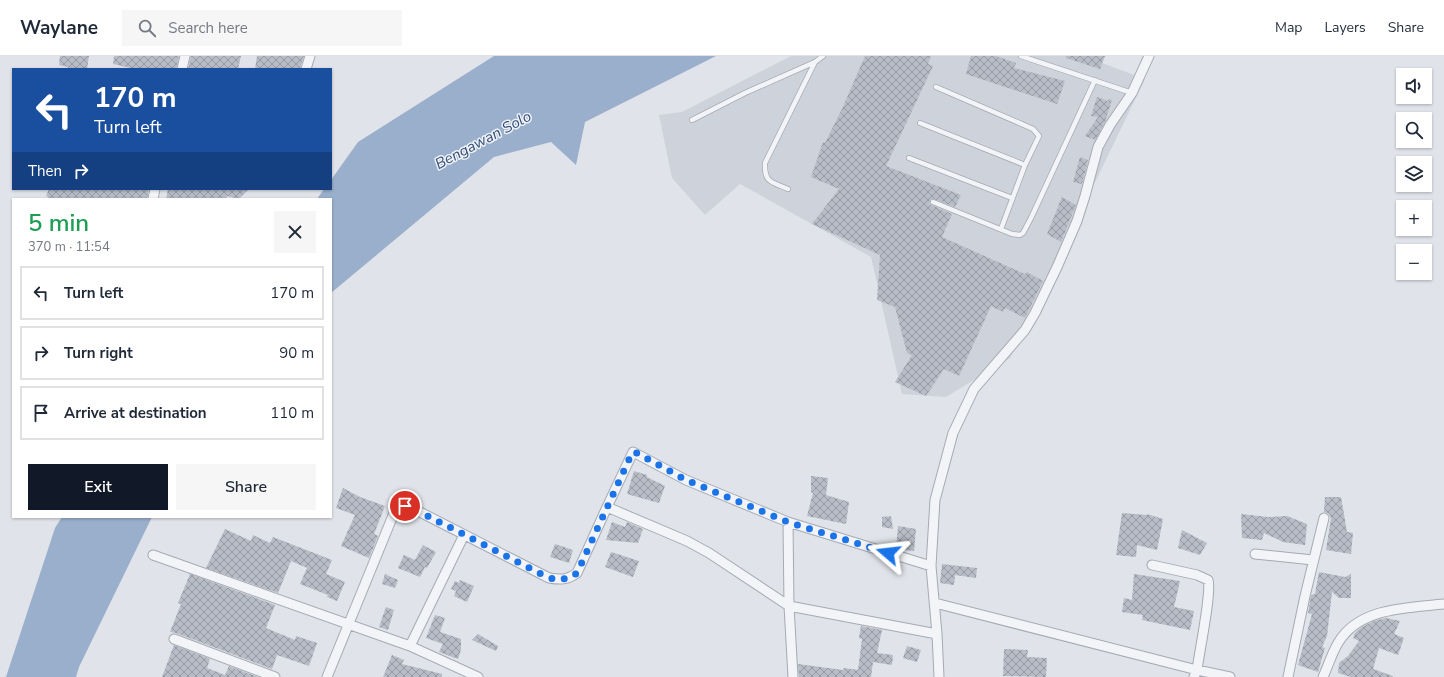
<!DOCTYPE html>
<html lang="en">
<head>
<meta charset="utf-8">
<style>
	body { margin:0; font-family:"Nunito Sans",sans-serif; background:#f6f6f7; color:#1f2937; height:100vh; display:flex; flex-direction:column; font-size:15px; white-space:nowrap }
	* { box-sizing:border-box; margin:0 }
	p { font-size:13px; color:#747a83 }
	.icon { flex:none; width:22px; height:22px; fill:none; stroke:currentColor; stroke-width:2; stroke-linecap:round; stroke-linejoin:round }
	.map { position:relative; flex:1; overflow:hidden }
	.details { position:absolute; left:12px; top:142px; width:320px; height:320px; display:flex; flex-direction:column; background:#fff; border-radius:0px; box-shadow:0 1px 3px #0004 }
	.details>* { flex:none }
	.top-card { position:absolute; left:12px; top:12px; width:320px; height:122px; border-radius:0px; box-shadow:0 1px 3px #0004; background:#1a4fa0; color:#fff; overflow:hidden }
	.controls { position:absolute; left:1396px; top:12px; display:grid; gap:8px }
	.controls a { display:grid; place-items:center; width:36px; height:36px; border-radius:0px; background:#fff; box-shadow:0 1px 3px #0004; font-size:20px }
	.pin { position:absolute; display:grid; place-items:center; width:34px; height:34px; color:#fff; margin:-17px; border:2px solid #fff; border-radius:50%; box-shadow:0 1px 4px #0007 }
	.me { position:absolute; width:44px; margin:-22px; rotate:287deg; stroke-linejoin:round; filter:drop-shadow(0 0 3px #0008) }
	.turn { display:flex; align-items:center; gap:14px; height:84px; padding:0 16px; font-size:18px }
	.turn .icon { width:52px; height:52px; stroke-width:2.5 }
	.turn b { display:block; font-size:28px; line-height:34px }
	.then { display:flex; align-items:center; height:38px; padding:0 16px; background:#0003; gap:8px; font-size:15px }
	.round { display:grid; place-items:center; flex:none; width:42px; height:42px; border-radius:0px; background:#f6f6f7 }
	.summary { display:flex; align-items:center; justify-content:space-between; height:68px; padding:0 16px }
	h1 { font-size:24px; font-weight:600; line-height:30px; color:#1e9e55 }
	.action { display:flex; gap:8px; margin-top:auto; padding:8px 16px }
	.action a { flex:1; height:46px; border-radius:0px; background:#111827; color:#fff; font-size:16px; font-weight:600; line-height:46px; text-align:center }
	.action a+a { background:#f6f6f7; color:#1f2937 }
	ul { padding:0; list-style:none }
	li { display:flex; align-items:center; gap:12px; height:54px; margin:0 8px 6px; padding:0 8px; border:2px solid #e0e1e3; border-radius:0px }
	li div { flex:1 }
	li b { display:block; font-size:15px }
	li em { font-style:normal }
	header { display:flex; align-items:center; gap:24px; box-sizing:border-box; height:56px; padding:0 20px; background:#fff; border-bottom:1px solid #e0e1e3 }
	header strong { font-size:19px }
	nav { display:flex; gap:22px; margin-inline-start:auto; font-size:14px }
	.search { width:280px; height:36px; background:#f6f6f7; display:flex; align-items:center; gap:10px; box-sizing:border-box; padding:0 14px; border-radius:0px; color:#747a83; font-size:15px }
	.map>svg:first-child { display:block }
	.built { fill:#ced2db }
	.water { fill:#9aafcb }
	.building { fill:url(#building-cross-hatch) }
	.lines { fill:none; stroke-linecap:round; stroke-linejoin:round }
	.service-casing { stroke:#a5aab3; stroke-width:6 }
	.minor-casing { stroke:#a5aab3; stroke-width:11 }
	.service { stroke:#f3f4f7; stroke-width:4.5 }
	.minor { stroke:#f3f4f7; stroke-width:9 }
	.route { stroke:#1a73e8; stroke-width:7; stroke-dasharray:0 12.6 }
	.labels { text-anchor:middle; stroke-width:3; stroke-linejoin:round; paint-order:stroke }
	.water-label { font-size:15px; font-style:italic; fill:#314d77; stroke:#eff2f7 }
</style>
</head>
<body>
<header>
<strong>Waylane</strong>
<div class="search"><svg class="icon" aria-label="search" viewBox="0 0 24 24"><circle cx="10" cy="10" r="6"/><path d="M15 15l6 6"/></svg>Search here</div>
<nav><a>Map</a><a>Layers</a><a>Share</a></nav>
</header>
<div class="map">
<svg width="1444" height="621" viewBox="0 0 1444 621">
	<defs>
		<pattern id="building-cross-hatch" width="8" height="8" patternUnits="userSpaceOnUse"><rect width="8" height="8" fill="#b7bcc6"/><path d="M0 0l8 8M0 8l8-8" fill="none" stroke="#9599a2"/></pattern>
	</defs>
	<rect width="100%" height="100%" fill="#e0e3e9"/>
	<path class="built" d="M 791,0 L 1083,0 L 1145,23 L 1010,302 L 946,341 L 902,338 L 871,201 L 740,128 L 705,159 L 672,122 L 659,59 L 682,56 Z"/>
	<path class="water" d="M 494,0 L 716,0 L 585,66 L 576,109 L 551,86 L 494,101 L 331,237 L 331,143 L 317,143 L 324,133 L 331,133 L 331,124 L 358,86 Z
		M 62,461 L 152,461 L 79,611 L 76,621 L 6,621 L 55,472 Z"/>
	<path class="building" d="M 60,0 L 89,0 L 87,13 L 68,13 L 68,11 L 59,9 Z
		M 114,0 L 179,0 L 176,13 L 135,13 L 113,8 Z
		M 191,0 L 241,0 L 238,13 L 188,13 Z
		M 257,0 L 304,0 L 300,13 L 255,13 Z
		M 865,0 L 931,0 L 928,8 L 933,10 L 886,110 L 961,139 L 955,151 L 934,143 L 930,144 L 929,147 L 931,149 L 952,158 L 942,181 L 1025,218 L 1027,216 L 1043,225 L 1025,262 L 1005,252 L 1003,256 L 991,250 L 959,320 L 944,313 L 926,340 L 895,326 L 912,299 L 907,297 L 895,251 L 877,244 L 880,199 L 812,168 L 839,133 L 811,121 L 823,86 L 825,87 L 842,53 Z
		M 971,0 L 996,0 L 1016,7 L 1014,12 L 1065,25 L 1057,48 L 966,18 Z
		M 1066,0 L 1105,0 L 1100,13 L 1066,2 Z
		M 1097,41 L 1108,45 L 1109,43 L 1112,44 L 1105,66 L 1095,84 L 1085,80 L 1098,61 L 1091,60 Z
		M 1080,101 L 1088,104 L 1082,128 L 1073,126 Z
		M 49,133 L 149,133 L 147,143 L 48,143 L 48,141 L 46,140 Z
		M 168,133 L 249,133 L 239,143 L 227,140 L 226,143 L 166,143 Z
		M 1062,141 L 1076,149 L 1061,186 L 1047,178 Z
		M 634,415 L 647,419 L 647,421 L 665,430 L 659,447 L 627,438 Z
		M 811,420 L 828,422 L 826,439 L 849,446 L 846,468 L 807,460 L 813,437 L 811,436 Z
		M 343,432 L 360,441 L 385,450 L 374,478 L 378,480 L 369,502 L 341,490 L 355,459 L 336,452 Z
		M 1325,441 L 1341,441 L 1347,476 L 1353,477 L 1351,498 L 1326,494 L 1331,462 L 1328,457 L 1324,456 Z
		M 1122,457 L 1147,459 L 1147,458 L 1163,463 L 1157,494 L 1137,489 L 1136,501 L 1116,499 Z
		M 1241,458 L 1268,461 L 1287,460 L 1307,468 L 1305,489 L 1283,486 L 1264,477 L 1262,484 L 1242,482 Z
		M 891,460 L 893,473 L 882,471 L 882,461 Z
		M 612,466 L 625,471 L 627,466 L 643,473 L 638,487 L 606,484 Z
		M 898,470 L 916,473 L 914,495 L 896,493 Z
		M 225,473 L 251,485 L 253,479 L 270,487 L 273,481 L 332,504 L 326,518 L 345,526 L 337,545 L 327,541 L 328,539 L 300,528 L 307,512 L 291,505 L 278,537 L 206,512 Z
		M 1182,474 L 1207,487 L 1200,499 L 1178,492 Z
		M 555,488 L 573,494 L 569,507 L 550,501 Z
		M 423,489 L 436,496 L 427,512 L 425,511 L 420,521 L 398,512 L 404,499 L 415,504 Z
		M 611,496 L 639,505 L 633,521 L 605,511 Z
		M 942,508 L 977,512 L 976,522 L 955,519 L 954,529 L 940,527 Z
		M 1319,516 L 1345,521 L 1351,518 L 1351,542 L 1339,542 L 1332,536 L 1327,580 L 1322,591 L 1325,592 L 1318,616 L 1298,609 L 1312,558 L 1308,557 L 1311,539 L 1315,538 Z
		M 190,518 L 275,549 L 266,572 L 295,584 L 296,580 L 317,587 L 309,610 L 277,599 L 272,613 L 176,577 L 170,576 L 181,548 L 178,547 Z
		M 385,518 L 398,524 L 395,532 L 382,528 Z
		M 1134,518 L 1180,525 L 1174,551 L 1194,555 L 1190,574 L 1142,564 L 1143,559 L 1122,556 L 1124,542 L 1132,544 Z
		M 460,524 L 474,530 L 467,546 L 454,540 L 456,535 L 451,533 L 455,525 L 459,527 Z
		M 386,551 L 394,554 L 388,574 L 379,571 Z
		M 435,559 L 445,562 L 440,576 L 461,583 L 461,594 L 458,603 L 439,596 L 443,588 L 426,582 Z
		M 1386,562 L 1400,565 L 1394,578 L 1404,582 L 1398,599 L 1379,592 L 1373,613 L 1393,620 L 1393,621 L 1351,621 L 1338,617 L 1339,607 L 1348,600 L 1359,585 L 1353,582 L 1355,577 L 1362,571 L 1374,565 Z
		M 861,570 L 882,574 L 877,597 L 893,599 L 892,609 L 873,606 L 871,621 L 799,621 L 798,608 L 843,614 L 844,612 L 858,614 L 862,583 L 859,582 Z
		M 478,578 L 498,590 L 496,595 L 472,584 Z
		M 174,589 L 210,603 L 207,612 L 225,619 L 229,610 L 258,621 L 162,621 Z
		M 907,590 L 921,594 L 917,606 L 903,602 Z
		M 1004,593 L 1028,594 L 1027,601 L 1047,602 L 1046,621 L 1003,620 Z
		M 392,599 L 404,604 L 402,608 L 442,618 L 442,621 L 383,621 Z"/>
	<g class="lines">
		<g class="service-casing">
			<path id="service" d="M 1021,0 L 1132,37
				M 936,31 L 1024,69 L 1033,73 L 1039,80 L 1025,109 L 1001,173
				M 692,64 L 745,37 L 815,6 L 823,0
				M 920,67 L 1025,109
				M 909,102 L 1012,142
				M 788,133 C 772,126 764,127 765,107 L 815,6
				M 933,146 L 1012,178 L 1020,179 L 1023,177 L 1031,162 L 1095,24"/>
		</g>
		<g class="minor-casing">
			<path id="minor" d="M 182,13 L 185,0
				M 306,13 L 310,0
				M 153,143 L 155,133
				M 607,451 L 687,485 L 709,497 L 789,550 L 937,578
				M 788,466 L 789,550 L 793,621
				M 1255,498 L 1313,504
				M 153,499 L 410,590 L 478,621
				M 1152,509 L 1197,519 L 1208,524 C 1212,536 1199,597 1197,614 L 1194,621
				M 935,547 L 1197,614 L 1230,621
				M 174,583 L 275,621
				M 410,590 L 464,479
				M 327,621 L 394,457 C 402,448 405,450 416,454 L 549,522 C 561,524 567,524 577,517 L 607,451 L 633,396 L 686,424 L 788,466 L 931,510
				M 939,621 L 937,578 L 931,510 L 935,444 L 953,377 L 974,333 L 1025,274 L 1035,257 L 1058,209 L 1077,165 L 1085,140 L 1098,91 L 1110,69 L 1132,37 L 1149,0
				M 1288,621 L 1305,540 L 1324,462
				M 1323,621 C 1328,610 1332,597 1338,587 C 1359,551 1408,552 1444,548"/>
		</g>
		<use href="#service" class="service"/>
		<use href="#minor" class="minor"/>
	</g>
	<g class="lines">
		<path class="route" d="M 405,450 L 416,454 L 549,522 C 561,524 567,524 577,517 L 632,397 L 635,396 L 686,424 L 788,466 L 888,497"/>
	</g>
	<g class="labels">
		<g class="water-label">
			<text transform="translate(483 84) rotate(-28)" y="5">Bengawan Solo</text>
		</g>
	</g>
</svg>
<div class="controls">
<a><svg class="icon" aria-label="sound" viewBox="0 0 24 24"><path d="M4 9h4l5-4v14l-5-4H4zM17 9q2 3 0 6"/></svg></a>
<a><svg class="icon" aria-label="search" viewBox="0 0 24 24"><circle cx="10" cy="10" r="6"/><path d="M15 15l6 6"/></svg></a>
<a><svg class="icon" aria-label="layers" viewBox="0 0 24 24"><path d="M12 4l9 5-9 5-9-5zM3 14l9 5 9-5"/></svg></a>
<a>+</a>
<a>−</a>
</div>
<div class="pin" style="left:405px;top:450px;background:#d93025"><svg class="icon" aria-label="arrive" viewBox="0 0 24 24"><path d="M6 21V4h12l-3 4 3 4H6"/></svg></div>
<svg class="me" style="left:888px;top:497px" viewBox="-20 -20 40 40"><path d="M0-17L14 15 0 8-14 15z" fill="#1a73e8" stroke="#fff" stroke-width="4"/></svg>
<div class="top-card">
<div class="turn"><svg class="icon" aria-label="left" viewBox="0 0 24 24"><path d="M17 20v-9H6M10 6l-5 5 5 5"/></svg><div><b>170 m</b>Turn left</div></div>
<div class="then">Then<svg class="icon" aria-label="right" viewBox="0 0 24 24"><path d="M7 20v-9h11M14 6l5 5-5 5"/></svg></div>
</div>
<section class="details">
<div class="summary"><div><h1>5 min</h1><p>370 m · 11:54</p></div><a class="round"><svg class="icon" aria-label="close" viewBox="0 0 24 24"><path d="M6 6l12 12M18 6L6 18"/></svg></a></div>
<ul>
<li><svg class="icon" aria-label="left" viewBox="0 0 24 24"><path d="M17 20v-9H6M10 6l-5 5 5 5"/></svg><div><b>Turn left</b></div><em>170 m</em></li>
<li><svg class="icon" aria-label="right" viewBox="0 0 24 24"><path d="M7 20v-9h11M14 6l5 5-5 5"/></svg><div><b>Turn right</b></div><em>90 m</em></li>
<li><svg class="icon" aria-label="arrive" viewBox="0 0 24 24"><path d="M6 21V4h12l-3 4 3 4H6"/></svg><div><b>Arrive at destination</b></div><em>110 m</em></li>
</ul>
<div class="action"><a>Exit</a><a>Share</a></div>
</section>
</div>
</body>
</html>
